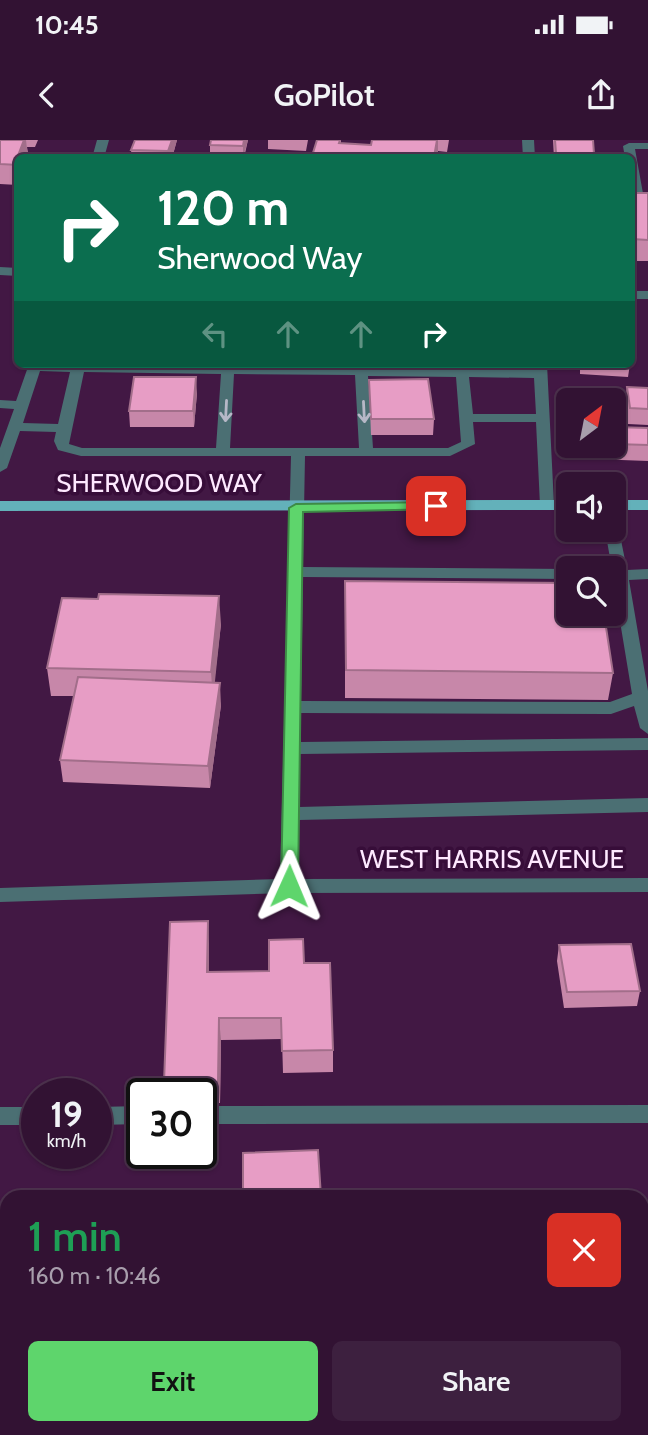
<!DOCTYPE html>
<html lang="en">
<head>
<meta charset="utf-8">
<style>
	body { margin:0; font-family:Cabin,sans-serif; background:#3d203f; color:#f1f3f6; height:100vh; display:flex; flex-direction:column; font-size:26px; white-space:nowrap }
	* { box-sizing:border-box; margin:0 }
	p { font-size:23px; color:#a89eac }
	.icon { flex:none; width:38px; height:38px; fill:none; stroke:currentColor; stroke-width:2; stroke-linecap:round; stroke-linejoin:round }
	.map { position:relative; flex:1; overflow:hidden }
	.details { position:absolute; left:0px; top:1050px; width:649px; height:245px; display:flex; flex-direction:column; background:#321233; border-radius:21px 21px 0 0; box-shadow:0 2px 5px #0004,0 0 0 2px #4d324e }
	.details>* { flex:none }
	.top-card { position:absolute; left:14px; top:14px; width:621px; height:214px; border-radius:10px; box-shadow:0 2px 5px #0004,0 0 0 2px #4d324e; background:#0b6e4f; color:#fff; overflow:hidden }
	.needle { width:46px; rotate:32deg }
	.fabs { position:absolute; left:556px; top:248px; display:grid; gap:14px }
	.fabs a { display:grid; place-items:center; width:70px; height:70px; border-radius:10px; background:#321233; box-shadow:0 2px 5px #0004,0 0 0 2px #4d324e; font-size:35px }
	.speed { position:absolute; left:21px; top:938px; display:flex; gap:14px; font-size:35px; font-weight:700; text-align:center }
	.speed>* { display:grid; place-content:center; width:91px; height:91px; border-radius:50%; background:#321233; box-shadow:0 2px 5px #0004,0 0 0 2px #4d324e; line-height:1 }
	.speed small { font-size:18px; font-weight:400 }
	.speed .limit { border:4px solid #111; border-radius:10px; background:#fff; color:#111 }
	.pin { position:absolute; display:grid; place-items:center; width:60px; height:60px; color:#fff; margin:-30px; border-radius:14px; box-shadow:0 4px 10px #0006 }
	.me { position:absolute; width:77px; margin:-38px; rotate:1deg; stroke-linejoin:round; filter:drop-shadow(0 0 5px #0008) }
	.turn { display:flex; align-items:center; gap:24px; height:147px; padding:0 28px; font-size:32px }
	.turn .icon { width:91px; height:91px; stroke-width:2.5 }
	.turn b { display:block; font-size:49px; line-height:60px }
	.lanes { display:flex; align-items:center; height:66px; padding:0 28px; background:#0003; justify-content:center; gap:35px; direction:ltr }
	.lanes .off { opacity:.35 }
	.round { display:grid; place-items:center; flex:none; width:74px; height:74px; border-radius:10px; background:#3d203f }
	.headline { display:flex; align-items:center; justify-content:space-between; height:119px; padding:0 28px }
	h1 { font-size:42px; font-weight:600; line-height:52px; color:#1e9e55 }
	.button { display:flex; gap:14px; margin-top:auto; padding:14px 28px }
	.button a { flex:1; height:80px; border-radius:10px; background:#5ed56c; color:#111; font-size:28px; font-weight:600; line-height:80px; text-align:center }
	.button a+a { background:#3d203f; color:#f1f3f6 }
	.status { display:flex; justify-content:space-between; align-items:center; height:49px; padding:0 35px; background:#321233; direction:ltr }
	.status svg { height:19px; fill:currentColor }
	header { display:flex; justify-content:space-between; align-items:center; height:91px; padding:0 28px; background:#321233; font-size:32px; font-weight:600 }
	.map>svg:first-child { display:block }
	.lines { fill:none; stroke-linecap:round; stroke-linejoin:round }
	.minor { fill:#4b6f73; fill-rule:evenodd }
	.major { fill:#63b1ba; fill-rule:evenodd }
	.wall { fill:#c787a9 }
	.shaded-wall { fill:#a26e8a }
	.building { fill:#e79dc5; stroke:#a26e8a; stroke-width:2 }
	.oneway { stroke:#b6b8c7 }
	.route { fill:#5ed56c; stroke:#3d8a46; stroke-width:2 }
	.labels { text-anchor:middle; stroke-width:7; stroke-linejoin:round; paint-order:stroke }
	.street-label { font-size:26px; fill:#fee9ff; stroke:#370d39 }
</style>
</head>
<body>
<div class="status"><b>10:45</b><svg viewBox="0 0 49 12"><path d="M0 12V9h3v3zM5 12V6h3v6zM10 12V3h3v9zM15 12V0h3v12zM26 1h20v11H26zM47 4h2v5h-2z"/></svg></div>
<header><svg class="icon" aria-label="back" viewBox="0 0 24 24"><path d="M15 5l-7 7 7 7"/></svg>GoPilot<svg class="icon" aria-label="share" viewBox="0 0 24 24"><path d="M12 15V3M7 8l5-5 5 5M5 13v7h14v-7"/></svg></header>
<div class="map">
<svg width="648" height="1295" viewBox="0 0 648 1295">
	<rect width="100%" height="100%" fill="#421844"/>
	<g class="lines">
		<path class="minor" d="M 97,0 L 109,0 L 104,18 L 92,18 Z
			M 522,0 L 534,0 L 535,18 L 523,18 Z
			M 629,3 L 648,3 L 648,9 L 635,9 L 644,59 L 638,63 L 634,61 L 632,57 L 632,18 L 625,18 L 623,6 Z
			M 0,127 L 18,128 L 18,136 L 0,135 Z
			M 632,151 L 648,151 L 648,159 L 632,159 Z
			M 29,224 L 534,230 L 533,224 L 547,224 L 554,365 L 552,368 L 542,368 L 540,365 L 536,282 L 473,282 L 475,304 L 450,316 L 305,316 L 303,427 L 569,429 L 569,439 L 303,437 L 301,561 L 610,562 L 632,554 L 614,445 L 614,429 L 612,429 L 605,390 L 614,390 L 614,386 L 619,390 L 627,430 L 648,429 L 648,439 L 629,440 L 648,551 L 648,594 L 640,588 L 634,566 L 611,574 L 301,573 L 301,602 L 648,598 L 648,610 L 300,614 L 299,667 L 648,658 L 648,672 L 299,680 L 298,739 L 648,738 L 648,752 L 289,753 L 0,762 L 0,748 L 280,739 L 291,316 L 81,316 L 58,310 L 54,301 L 56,292 L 20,291 L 7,328 L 0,332 L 0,308 L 14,269 L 0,268 L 0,260 L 16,261 ZM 40,231 L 70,232 L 58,284 L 23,283 ZM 84,232 L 221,234 L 216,308 L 82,308 L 69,304 ZM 234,234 L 355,235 L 359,308 L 230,308 ZM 368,236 L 456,237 L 461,302 L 448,308 L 373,308 ZM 469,237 L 534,238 L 536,274 L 473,274 Z
			M 648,965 L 648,983 L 201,984 L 201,966 Z
			M 142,966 L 142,984 L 96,985 L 96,967 Z
			M 0,967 L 37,967 L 37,985 L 0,985 Z
			M 642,1281 L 648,1281 L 648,1295 L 187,1295 L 190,1288 L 642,1288 Z"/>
		<path class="major" d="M 569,360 L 569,370 L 0,371 L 0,361 Z
			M 614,360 L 648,360 L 648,370 L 614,370 Z"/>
	</g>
	<path class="wall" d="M 0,0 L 38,0 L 35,7 L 27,7 L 28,13 L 49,14 L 50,18 L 18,18 L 18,45 L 0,44 Z
		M 135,0 L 177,0 L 172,18 L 132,18 L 131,10 Z
		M 211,0 L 248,0 L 244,18 L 210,18 L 210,5 Z
		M 268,0 L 308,0 L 306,11 L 268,9 Z
		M 341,0 L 341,3 L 371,5 L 372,0 L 449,0 L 447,12 L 438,11 L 436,18 L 312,18 L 312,16 Z
		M 553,0 L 593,0 L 594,18 L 554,18 Z
		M 632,53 L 648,53 L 648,121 L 632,121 Z
		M 580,224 L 630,224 L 628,237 L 580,234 Z
		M 369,240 L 434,279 L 433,295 L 371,295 Z
		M 627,247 L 648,248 L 648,285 L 628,284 L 625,263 Z
		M 197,253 L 194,287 L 130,287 L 129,271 Z
		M 614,287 L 648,288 L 648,321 L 594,319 L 593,306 L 614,306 Z
		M 345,441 L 613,533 L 608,560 L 345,558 Z
		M 221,484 L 214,543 L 221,565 L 210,648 L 63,642 L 60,620 L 74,556 L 51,556 L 47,528 Z
		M 209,803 L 209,832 L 269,831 L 304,823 L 333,910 L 333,932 L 283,933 L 282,899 L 221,900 L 220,963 L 201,963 L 201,954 L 165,954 L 164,943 Z
		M 559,805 L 640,851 L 637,866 L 564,868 L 557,821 Z
		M 642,1064 L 648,1065 L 648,1139 L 642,1139 Z
		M 7,1073 L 7,1149 L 0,1148 L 0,1113 Z"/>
	<path class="shaded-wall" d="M 24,0 L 26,0 L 28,18 L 19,13 Z
		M 172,0 L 177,0 L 172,18 L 169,18 L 168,11 Z
		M 244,0 L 248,0 L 243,18 L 243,6 Z
		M 437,0 L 438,0 L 438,11 L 436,18 L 434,18 Z
		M 196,237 L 197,253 L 194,287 L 193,271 Z
		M 219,456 L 221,484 L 213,560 L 211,532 Z
		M 220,543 L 221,565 L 210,648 L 208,626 Z
		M 208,781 L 209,803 L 209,854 L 207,832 Z
		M 219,878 L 221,900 L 220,963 L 218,942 Z"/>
	<path class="building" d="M 0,0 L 24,0 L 19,13 L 49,14 L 48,18 L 18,18 L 18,25 L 0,24 Z
		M 135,0 L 172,0 L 168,11 L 131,10 Z
		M 211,0 L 244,0 L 243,6 L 210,5 Z
		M 317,0 L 340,0 L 339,3 L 371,5 L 372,0 L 437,0 L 434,17 L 407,15 L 406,18 L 337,18 L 312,16 Z
		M 555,0 L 593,0 L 594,14 L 556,13 Z
		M 632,53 L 648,53 L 648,100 L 632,99 Z
		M 134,237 L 196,237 L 193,271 L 129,271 Z
		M 428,239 L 434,279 L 371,279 L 369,240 Z
		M 627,247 L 648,248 L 648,269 L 630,268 Z
		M 614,287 L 648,288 L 648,305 L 614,304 Z
		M 345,441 L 569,443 L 569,474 L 604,474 L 613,533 L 346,530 Z
		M 99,454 L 219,456 L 211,532 L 47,528 L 62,458 L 98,459 Z
		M 78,537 L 220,543 L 208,626 L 60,620 Z
		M 208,781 L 207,832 L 269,831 L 269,800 L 303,799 L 304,823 L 330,823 L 333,910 L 282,911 L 281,878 L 219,878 L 218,942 L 164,943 L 170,782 Z
		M 631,804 L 640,851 L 567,852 L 559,805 Z
		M 318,1010 L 321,1057 L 243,1057 L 243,1013 Z
		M 642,1064 L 648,1065 L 648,1119 L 642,1119 Z
		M 7,1073 L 7,1135 L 0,1134 L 0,1113 Z"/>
	<defs><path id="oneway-shaft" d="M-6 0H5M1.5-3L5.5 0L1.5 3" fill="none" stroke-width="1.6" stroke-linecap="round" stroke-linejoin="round" transform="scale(1.75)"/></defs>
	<g class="oneway">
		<use href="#oneway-shaft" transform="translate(226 271) rotate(93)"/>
		<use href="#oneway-shaft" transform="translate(364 272) rotate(87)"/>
	</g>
	<path class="route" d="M 436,362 L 440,364 L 440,369 L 303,372 L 298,746 L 295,751 L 283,751 L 281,746 L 289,368 L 296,364 Z"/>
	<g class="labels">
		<g class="street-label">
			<text x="159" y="352">SHERWOOD WAY</text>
			<text x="492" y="728">WEST HARRIS AVENUE</text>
		</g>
	</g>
</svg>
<div class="fabs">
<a><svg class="needle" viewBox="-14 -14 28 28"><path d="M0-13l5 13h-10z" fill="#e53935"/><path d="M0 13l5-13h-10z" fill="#a89eac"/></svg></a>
<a><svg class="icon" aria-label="sound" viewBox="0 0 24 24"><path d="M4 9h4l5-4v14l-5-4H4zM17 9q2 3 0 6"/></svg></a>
<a><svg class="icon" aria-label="search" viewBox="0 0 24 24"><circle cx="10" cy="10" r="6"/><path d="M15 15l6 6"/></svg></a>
</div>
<div class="speed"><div>19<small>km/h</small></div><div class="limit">30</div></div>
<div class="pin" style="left:436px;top:366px;background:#d93025"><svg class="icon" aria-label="arrive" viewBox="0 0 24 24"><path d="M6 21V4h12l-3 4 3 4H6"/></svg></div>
<svg class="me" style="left:289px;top:746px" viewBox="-20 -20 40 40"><path d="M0-17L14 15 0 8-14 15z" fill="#5ed56c" stroke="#fff" stroke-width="4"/></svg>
<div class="top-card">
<div class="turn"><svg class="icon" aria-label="right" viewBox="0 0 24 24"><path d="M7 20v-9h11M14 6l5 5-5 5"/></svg><div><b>120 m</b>Sherwood Way</div></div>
<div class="lanes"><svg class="icon off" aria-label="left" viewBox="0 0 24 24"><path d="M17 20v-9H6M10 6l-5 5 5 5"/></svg><svg class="icon off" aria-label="ahead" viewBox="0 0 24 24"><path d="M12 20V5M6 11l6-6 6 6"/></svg><svg class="icon off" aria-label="ahead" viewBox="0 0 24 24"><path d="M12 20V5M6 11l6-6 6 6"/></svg><svg class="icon" aria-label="right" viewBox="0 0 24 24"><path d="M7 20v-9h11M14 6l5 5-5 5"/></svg></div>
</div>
<section class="details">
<div class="headline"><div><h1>1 min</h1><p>160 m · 10:46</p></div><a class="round" style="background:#d93025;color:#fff"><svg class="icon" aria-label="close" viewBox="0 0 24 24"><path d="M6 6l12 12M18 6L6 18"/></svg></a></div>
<div class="button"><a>Exit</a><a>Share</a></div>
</section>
</div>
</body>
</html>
